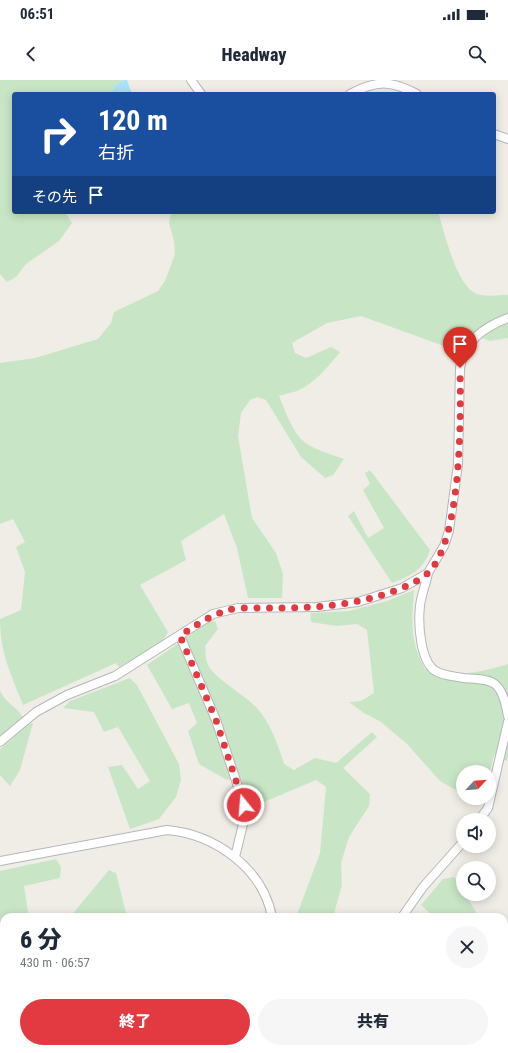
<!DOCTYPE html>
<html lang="ja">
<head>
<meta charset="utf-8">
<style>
	body { margin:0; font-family:"Roboto Condensed","Noto Sans JP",sans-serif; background:#f6f6f7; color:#1f2937; height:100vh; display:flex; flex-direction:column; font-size:15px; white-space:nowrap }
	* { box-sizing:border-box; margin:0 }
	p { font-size:13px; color:#747a83 }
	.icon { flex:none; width:22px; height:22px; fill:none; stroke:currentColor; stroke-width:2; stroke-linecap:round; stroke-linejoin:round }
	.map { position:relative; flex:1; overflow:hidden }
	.details { position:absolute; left:0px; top:833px; width:508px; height:140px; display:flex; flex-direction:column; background:#fff; border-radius:12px 12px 0 0; box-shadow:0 2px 10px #0003 }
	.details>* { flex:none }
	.banner { position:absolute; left:12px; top:12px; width:484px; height:122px; border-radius:4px; box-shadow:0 2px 10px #0003; background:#1a4fa0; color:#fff; overflow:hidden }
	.needle { width:26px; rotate:64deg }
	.tools { position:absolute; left:456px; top:685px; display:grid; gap:8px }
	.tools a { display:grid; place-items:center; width:40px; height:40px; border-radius:50%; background:#fff; box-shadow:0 2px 10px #0003; font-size:20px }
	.pin { position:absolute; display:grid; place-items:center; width:34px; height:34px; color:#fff; margin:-41px -17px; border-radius:50% 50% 50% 0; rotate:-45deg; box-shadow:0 0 4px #0007 }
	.pin .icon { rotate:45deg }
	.me { position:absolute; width:44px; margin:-22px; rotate:343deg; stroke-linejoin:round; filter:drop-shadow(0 0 3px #0008) }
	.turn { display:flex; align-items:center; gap:14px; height:84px; padding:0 20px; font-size:18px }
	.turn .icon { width:52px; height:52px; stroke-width:2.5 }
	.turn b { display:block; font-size:28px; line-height:34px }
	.then { display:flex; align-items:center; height:38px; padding:0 20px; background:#0003; gap:8px; font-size:15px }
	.round { display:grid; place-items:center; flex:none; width:42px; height:42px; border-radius:21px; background:#f6f6f7 }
	.summary { display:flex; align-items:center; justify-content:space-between; height:68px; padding:0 20px }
	h1 { font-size:24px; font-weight:800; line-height:30px }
	.primary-button { display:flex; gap:8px; margin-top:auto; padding:8px 20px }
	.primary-button a { flex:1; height:46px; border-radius:24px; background:#e23a40; color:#fff; font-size:16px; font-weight:800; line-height:46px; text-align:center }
	.primary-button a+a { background:#f6f6f7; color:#1f2937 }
	.status { display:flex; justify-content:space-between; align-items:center; height:28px; padding:0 20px; background:#fff; direction:ltr }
	.status svg { height:11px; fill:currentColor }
	header { display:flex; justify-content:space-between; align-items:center; height:52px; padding:0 20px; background:#fff; font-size:18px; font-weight:800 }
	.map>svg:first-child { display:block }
	.green { fill:#c8e6c5 }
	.water { fill:#abe1fb }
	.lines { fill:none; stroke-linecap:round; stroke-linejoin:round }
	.minor-casing { stroke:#b4b7bb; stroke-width:10 }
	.minor { stroke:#fff; stroke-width:8 }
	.route { stroke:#e23a40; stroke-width:7; stroke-dasharray:0 12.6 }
</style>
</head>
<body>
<div class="status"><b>06:51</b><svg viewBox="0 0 49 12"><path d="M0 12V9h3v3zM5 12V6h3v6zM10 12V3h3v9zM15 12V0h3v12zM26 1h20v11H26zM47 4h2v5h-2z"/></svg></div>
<header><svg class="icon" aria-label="back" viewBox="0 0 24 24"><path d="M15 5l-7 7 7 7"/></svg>Headway<svg class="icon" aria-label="search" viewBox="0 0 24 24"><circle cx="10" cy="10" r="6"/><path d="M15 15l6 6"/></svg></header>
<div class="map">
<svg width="508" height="973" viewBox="0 0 508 973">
	<rect width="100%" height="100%" fill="#f0ede7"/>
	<path class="green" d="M 0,0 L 125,0 L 118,3 L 109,14 L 14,14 L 14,132 L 65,132 L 72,143 L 59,161 L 26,184 L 16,197 L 7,202 L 0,194 Z
		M 171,132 L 438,132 C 445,153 456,206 477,214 C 485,217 499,215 508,215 L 508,258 L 490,261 L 472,254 L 455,270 L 361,236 L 327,243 L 292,263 L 295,273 L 306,278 L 331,267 L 340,272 C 328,287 315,303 297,311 C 291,313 284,314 279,316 C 285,330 290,346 300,358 C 310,369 331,374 344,379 L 333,395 L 325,398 L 301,377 L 266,320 L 257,317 L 250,320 L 241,333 L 238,356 L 252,438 L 276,473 L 283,494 L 282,518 L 248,518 L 237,468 L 224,434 L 181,461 L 186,480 L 140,505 L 168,552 L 162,562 L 119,587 L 116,583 L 23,625 C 11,594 0,573 0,539 L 21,530 L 25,492 L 16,467 L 25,462 L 13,439 L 0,444 L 0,283 L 35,278 L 98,259 L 111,243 L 114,232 L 158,211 L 165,201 L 175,174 L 174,161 L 169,143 Z
		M 370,390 L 430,470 C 424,490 410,496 392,503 L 348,436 L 354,431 L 368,458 L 384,448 L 363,410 L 370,404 L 365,393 Z
		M 414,510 C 412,543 409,559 425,589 C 450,599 482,592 508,584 L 508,681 L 494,675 L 489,695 L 489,692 L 463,692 L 463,714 L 440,701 L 407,664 L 381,642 L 364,633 L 349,622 L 361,621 L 374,613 L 367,550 L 357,544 L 337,546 L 311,542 L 310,533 L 349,531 L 387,521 Z
		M 215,541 L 218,549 L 205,566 C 206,571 205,577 207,582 C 210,596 245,615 256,627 C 270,642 278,664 284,684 L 294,690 L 315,678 L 336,683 L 372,652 L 377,657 L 343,688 L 370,714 L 369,726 L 349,757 L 341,783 L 342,805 L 333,837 L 296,837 L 320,773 L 326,707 L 316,700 L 250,728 L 241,699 L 227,700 L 199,684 L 188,651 L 197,643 L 189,623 L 172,629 L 147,585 L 209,542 Z
		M 130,598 L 137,605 L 179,684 L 181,700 L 176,717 L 159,739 L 130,749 L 108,687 L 122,685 L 138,709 L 150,701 L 118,647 L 104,652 L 94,632 L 63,628 L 70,621 Z
		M 0,610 C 3,621 17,627 23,637 L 0,657 Z
		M 33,643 L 20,690 L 10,706 L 0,695 L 0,669 L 29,644 Z
		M 56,779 L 61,787 L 60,798 L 24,806 L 28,832 L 31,837 L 4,837 L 4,926 L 0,925 L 0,791 Z
		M 109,790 L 116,793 L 127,837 L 70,837 Z
		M 454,797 L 463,811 L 463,814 L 465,814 L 479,837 L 434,837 L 421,825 L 443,799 Z
		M 508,839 L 508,973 L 479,973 L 478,969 L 504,969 L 504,849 Z
		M 91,969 L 290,969 L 292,973 L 91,973 Z"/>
	<path class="water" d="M 125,0 L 127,0 L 132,14 L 109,14 L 118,3 Z"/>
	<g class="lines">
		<g class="minor-casing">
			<path id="minor" d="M 191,0 L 201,14
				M 350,14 C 377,0 390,0 417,14
				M 494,54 L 508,59
				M 428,493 C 426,504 421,515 420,526 C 418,543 420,579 434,590 C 442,596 454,596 463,598 C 473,599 489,598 496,605 C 504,613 506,626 508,636
				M 180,556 L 216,640 L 244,725 L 245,736 L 235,777
				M 0,662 L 36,632 L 67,615 L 115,596 L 213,534 L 238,528 L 317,527 L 358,522 L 402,508 L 428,493 L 444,466 L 449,451 L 458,384 L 460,288 C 465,261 482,248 508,238
				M 479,740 L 488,728 L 508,642
				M 0,781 L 167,750 C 214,754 263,788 272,837
				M 402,837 L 423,807 L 463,762
				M 318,969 L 350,973
				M 372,973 L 373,969"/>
		</g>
		<use href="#minor" class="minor"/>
	</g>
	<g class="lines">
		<path class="route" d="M 244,725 L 216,640 L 180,556 C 199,543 215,532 238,528 C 294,528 344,530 397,510 C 407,506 421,500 429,492 C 462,457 461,336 460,288"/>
	</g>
</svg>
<div class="tools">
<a><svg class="needle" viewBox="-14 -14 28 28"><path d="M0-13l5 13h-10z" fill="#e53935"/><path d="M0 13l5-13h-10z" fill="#747a83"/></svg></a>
<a><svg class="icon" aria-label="sound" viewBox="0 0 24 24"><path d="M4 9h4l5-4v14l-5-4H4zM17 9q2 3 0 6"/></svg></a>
<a><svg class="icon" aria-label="search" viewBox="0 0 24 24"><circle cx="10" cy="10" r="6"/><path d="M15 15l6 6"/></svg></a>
</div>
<div class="pin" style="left:460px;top:288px;background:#d93025"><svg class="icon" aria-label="arrive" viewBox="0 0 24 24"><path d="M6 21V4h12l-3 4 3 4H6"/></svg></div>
<svg class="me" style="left:244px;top:725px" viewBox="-20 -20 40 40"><circle r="17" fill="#e23a40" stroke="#fff" stroke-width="3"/><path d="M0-11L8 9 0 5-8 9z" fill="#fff"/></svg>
<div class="banner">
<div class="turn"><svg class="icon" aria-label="right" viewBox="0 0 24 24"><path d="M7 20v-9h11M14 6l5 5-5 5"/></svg><div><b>120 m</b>右折</div></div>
<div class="then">その先<svg class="icon" aria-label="arrive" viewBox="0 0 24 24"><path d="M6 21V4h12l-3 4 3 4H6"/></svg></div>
</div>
<section class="details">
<div class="summary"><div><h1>6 分</h1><p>430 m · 06:57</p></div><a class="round"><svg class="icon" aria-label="close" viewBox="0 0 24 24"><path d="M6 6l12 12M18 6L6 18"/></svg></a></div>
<div class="primary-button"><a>終了</a><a>共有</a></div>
</section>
</div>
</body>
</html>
